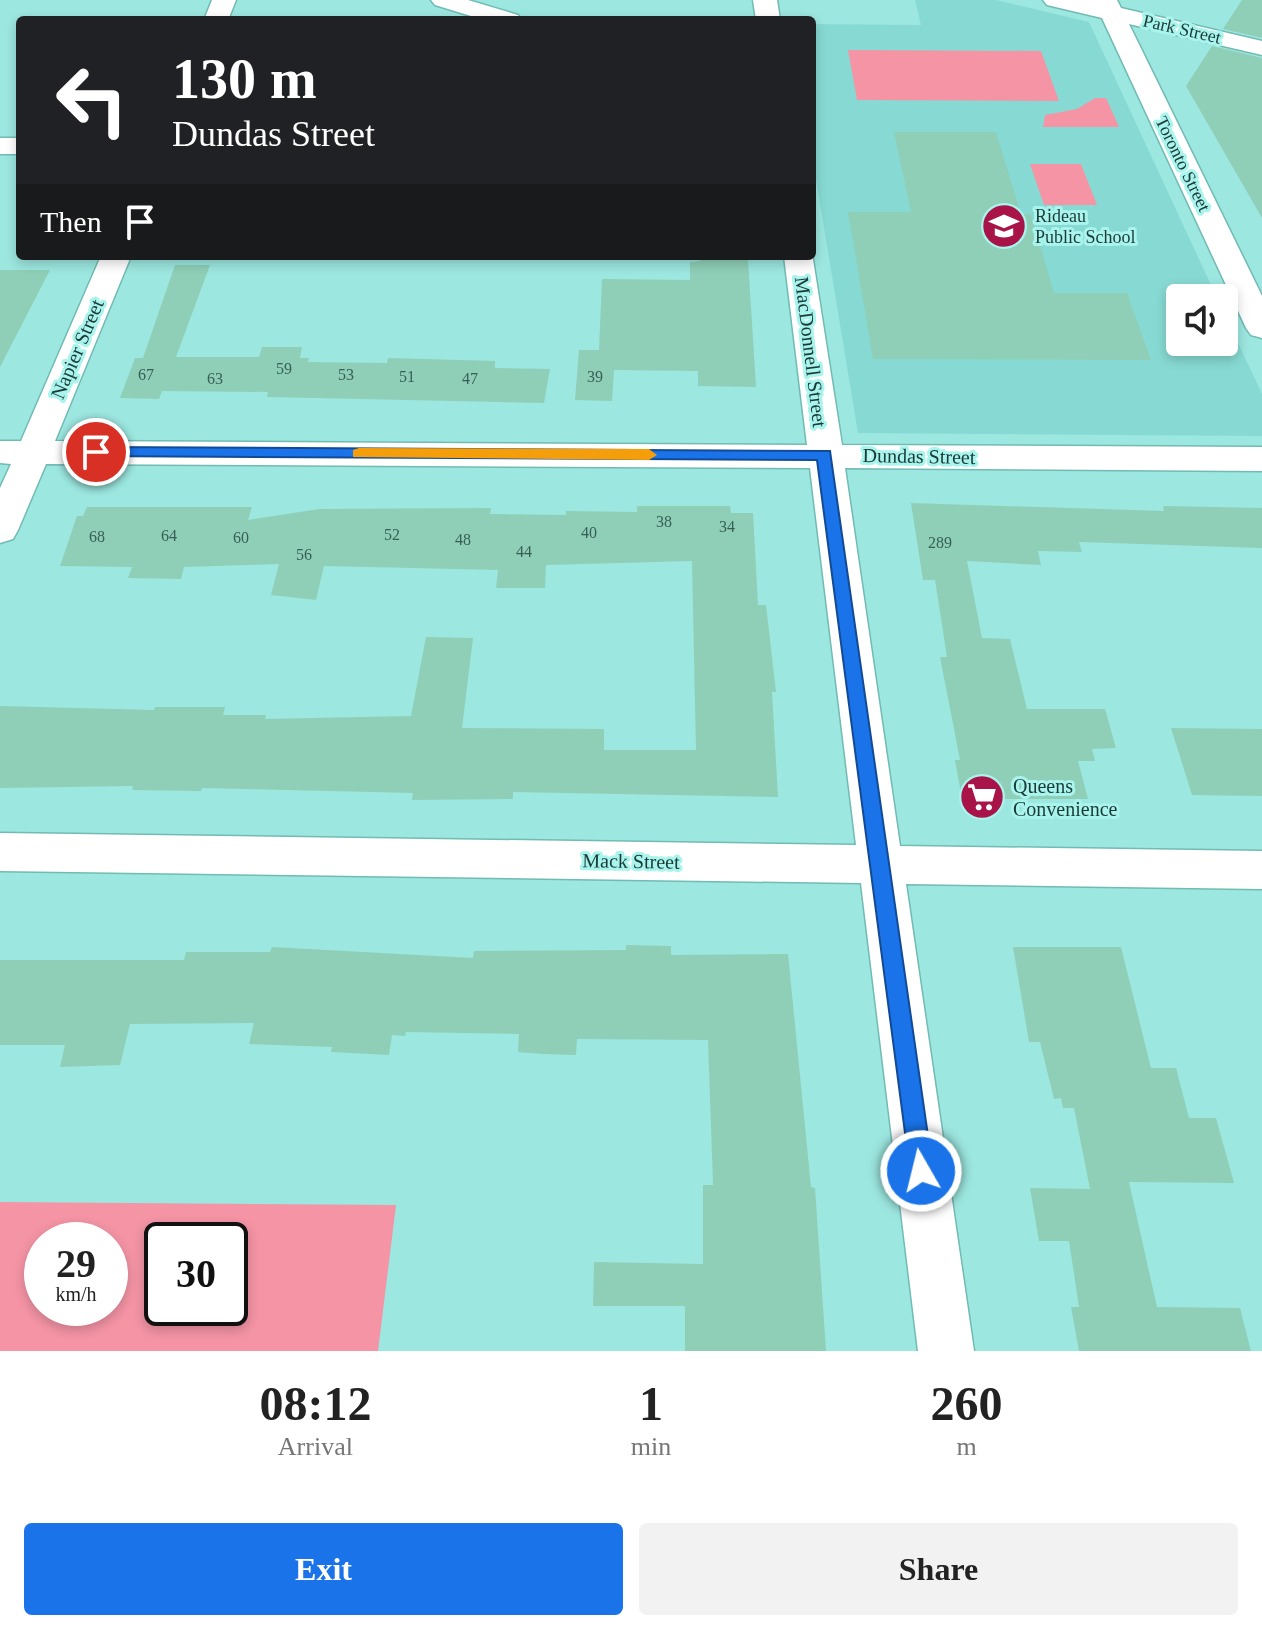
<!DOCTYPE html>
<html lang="en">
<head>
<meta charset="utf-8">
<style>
	body { margin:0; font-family:"Times New Roman",serif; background:#f2f2f2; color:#222; height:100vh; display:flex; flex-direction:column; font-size:30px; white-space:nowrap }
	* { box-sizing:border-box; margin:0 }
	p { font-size:26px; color:#767676 }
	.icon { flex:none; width:44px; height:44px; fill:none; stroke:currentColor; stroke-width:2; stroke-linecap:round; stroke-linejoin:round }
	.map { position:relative; height:1351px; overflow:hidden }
	.side { display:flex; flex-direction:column; background:#fff; flex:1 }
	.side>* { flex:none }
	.guide { position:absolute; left:16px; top:16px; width:800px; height:244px; border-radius:8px; box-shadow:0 4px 12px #0003; background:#202124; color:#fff; overflow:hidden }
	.tools { position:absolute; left:1166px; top:284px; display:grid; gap:16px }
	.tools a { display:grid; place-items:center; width:72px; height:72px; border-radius:8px; background:#fff; box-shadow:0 4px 12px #0003; font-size:40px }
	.speed { position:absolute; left:24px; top:1222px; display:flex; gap:16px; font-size:40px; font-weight:700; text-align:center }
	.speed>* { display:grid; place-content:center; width:104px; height:104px; border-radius:50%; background:#fff; box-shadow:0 4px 12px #0003; line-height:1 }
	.speed small { font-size:20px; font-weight:400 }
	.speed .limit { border:4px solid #111; border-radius:12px; background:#fff; color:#111 }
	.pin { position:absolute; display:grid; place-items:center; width:68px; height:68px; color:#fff; margin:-34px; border:4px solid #fff; border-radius:50%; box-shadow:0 2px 8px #0007 }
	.me { position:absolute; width:88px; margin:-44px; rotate:352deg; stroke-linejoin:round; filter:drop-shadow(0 0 6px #0008) }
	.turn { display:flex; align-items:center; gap:28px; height:168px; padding:0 24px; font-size:36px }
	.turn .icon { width:104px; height:104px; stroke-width:2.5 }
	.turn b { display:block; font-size:56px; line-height:68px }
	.then { display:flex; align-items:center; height:76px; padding:0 24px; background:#0003; gap:16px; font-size:30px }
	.eta { display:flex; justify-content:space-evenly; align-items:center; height:136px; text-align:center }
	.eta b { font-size:48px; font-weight:600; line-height:56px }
	.action { display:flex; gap:16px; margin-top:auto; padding:16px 24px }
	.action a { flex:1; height:92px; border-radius:8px; background:#1a73e8; color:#fff; font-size:32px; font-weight:600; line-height:92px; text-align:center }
	.action a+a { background:#f2f2f2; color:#222 }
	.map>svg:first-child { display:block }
	.built { fill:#87dad3 }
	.green { fill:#f494a5; fill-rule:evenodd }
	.building { fill:#8fcfb7 }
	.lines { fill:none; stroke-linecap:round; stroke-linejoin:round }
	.street-casing { stroke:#71bbb4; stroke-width:3 }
	.street { fill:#fff; fill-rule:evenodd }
	.route { fill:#1a73e8; stroke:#114b97; stroke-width:2 }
	.slow { fill:#f59e0b }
	.labels { text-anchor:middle; stroke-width:6; stroke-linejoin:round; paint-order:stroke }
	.number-label { font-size:16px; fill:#385f57 }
	.far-street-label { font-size:18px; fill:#1b3a37; stroke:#a9f4ed }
	.far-poi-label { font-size:18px; fill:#1b3a37; stroke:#a9f4ed; text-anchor:start }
	.street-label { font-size:20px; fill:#1b3a37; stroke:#a9f4ed }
	.poi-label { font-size:20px; fill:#1b3a37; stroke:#a9f4ed; text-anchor:start }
</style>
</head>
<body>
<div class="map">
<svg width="1262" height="1351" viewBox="0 0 1262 1351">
	<rect width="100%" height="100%" fill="#9ce7e0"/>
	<path class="built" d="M 915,0 L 996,0 L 1089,22 L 1217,298 L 1180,298 L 1180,342 L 1224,342 L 1224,313 L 1262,394 L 1262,436 L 858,433 L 812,155 L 812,24 L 921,25 Z"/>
	<path class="green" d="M 848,50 L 1041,51 L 1059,101 L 857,100 Z
		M 1095,98 L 1106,98 L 1119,127 L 1043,127 L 1045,115 L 1077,109 Z
		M 1030,164 L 1081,164 L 1097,205 L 1044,205 Z
		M 0,1202 L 396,1205 L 378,1351 L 0,1351 ZM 110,1240 L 110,1308 L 42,1308 L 42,1240 ZM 230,1240 L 230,1308 L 162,1308 L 162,1240 Z"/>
	<path class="building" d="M 1242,0 L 1262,0 L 1262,38 L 1223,29 Z
		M 1212,46 L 1262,58 L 1262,218 L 1186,86 Z
		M 894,132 L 996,132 L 1021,214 L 1031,214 L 1032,218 L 1054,293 L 1127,293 L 1151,360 L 873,359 L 848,212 L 911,212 Z
		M 699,256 L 748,259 L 756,387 L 698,386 L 698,371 L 614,370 L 612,401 L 575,400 L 579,350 L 599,350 L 602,279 L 690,280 L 690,262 L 700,261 Z
		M 175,265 L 210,265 L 176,357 L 259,357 L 262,347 L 302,347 L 300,358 L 309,358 L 308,362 L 387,363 L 388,358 L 495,361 L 495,368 L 550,369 L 544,403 L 267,397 L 268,392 L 162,391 L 159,399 L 120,398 L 135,358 L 143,358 Z
		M 0,270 L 50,270 L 0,367 Z
		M 911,503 L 1164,511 L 1163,506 L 1262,508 L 1262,548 L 1079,542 L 1082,552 L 1038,551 L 1041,565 L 967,561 L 982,638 L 1010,639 L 1027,709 L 1105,709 L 1116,748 L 1092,749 L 1095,761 L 1078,761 L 1088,799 L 962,799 L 955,760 L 960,760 L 940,657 L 947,657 L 935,580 L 923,580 Z
		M 637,506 L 730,506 L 731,513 L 753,513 L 758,605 L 766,605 L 776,692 L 772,692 L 778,797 L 513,792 L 513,799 L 412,800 L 413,793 L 202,788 L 201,791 L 132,790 L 133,786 L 0,788 L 0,706 L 154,710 L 155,707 L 225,707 L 223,715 L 266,715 L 265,719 L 411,716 L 426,637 L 473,638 L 462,728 L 604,729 L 604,750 L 696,750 L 692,561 L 546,565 L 545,588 L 496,588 L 498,570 L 324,566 L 316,600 L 271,595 L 279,564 L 184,567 L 181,579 L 128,578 L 132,567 L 60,566 L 77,516 L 83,516 L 87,507 L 252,507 L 248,520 L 319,509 L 491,508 L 490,514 L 566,515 L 566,511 L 637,512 Z
		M 1171,728 L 1262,729 L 1262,796 L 1192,795 Z
		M 626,945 L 671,946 L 671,955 L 788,954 L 811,1187 L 815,1188 L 826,1351 L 685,1351 L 685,1306 L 593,1306 L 594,1262 L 703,1264 L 703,1185 L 713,1185 L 708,1040 L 577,1039 L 576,1055 L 543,1054 L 518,1052 L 519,1034 L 406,1032 L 405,1036 L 392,1035 L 389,1055 L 331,1052 L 332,1047 L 249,1044 L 254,1023 L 130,1024 L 120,1065 L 60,1067 L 65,1045 L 0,1045 L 0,960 L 184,960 L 186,952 L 270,952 L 272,947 L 473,958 L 474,951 L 626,950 Z
		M 1013,947 L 1121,947 L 1151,1068 L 1176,1068 L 1189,1118 L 1216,1118 L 1234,1183 L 1129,1182 L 1157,1307 L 1240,1308 L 1251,1351 L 1079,1351 L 1071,1307 L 1079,1307 L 1069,1241 L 1039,1241 L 1030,1188 L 1090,1189 L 1074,1108 L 1063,1108 L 1061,1098 L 1054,1099 L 1040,1042 L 1029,1042 Z"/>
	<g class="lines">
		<g class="street-casing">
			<path id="street" d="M 212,0 L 236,0 L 228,20 L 204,20 Z
				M 431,0 L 468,0 L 518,15 L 521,20 L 484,20 L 435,5 Z
				M 753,0 L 777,0 L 780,20 L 756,20 Z
				M 1043,0 L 1117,0 L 1121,8 L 1262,41 L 1262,55 L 1129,24 L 1262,296 L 1262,338 L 1251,335 L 1246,328 L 1102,18 L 1047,5 Z
				M 0,138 L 20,138 L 20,154 L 0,154 Z
				M 812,253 L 842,445 L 1262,447 L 1262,471 L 845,468 L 900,846 L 1262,851 L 1262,889 L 906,884 L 974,1351 L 918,1351 L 861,883 L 0,871 L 0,833 L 856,845 L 810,468 L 46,464 L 18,530 L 13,539 L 0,543 L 0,488 L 11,464 L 0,463 L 0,441 L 21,441 L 101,256 L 131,256 L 55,441 L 807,445 L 784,256 L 812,256 Z"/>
		</g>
		<use href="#street" class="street"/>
	</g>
	<path class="route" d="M 96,447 L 830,451 L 933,1171 L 930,1179 L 921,1183 L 913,1179 L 910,1171 L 817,460 L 90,456 L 90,449 Z"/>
	<path class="slow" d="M 359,448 L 649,449 L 657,455 L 649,460 L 353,457 L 353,450 Z"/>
	<defs>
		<g id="school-disc" transform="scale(2.3)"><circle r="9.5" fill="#a81448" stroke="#a9f4ed"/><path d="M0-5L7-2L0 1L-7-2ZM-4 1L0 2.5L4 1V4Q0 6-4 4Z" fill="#fff"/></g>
		<g id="supermarket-disc" transform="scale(2.3)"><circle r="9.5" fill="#a81448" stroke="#a9f4ed"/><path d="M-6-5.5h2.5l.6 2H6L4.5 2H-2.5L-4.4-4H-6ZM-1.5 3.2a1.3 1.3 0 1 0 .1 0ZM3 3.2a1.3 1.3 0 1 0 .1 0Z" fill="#fff"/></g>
	</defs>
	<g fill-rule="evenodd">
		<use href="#school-disc" x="1004" y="226"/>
		<use href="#supermarket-disc" x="982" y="797"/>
	</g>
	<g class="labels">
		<g class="number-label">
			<text x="284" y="374">59</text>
			<text x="146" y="380">67</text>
			<text x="346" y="380">53</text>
			<text x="407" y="382">51</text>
			<text x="595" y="382">39</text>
			<text x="215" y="384">63</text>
			<text x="470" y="384">47</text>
			<text x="664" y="527">38</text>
			<text x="727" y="532">34</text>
			<text x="589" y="538">40</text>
			<text x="392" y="540">52</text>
			<text x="169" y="541">64</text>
			<text x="97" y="542">68</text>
			<text x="241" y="543">60</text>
			<text x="463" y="545">48</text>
			<text x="940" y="548">289</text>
			<text x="524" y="557">44</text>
			<text x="304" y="560">56</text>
		</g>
		<g class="far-street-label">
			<text transform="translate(1182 29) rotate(13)" y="6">Park Street</text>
			<text transform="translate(1183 164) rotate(64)" y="6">Toronto Street</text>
		</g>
		<g class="far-poi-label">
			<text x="1035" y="222">Rideau<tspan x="1035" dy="21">Public School</tspan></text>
		</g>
		<g class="street-label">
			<text transform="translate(77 349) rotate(-67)" y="7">Napier Street</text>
			<text transform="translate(811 352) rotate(83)" y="7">MacDonnell Street</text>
			<text transform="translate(919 456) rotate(1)" y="7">Dundas Street</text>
			<text transform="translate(631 861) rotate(1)" y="7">Mack Street</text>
		</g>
		<g class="poi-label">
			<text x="1013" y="793">Queens<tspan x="1013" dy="23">Convenience</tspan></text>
		</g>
	</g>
</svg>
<div class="tools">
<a><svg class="icon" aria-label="sound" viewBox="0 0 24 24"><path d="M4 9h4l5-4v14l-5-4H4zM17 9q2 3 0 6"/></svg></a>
</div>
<div class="speed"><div>29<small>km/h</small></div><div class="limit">30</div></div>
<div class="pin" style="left:96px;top:452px;background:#d93025"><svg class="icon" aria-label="arrive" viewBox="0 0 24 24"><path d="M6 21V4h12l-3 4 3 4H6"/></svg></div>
<svg class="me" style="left:921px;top:1171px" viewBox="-20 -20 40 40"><circle r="17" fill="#1a73e8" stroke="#fff" stroke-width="3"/><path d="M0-11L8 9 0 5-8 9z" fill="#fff"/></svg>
<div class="guide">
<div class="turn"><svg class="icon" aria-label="left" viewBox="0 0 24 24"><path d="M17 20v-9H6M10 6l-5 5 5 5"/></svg><div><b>130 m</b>Dundas Street</div></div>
<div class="then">Then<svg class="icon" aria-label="arrive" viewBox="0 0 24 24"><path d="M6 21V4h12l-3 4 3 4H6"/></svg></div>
</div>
</div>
<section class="side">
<div class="eta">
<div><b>08:12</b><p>Arrival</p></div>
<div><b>1</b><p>min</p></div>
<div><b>260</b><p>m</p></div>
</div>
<div class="action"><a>Exit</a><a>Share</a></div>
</section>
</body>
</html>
